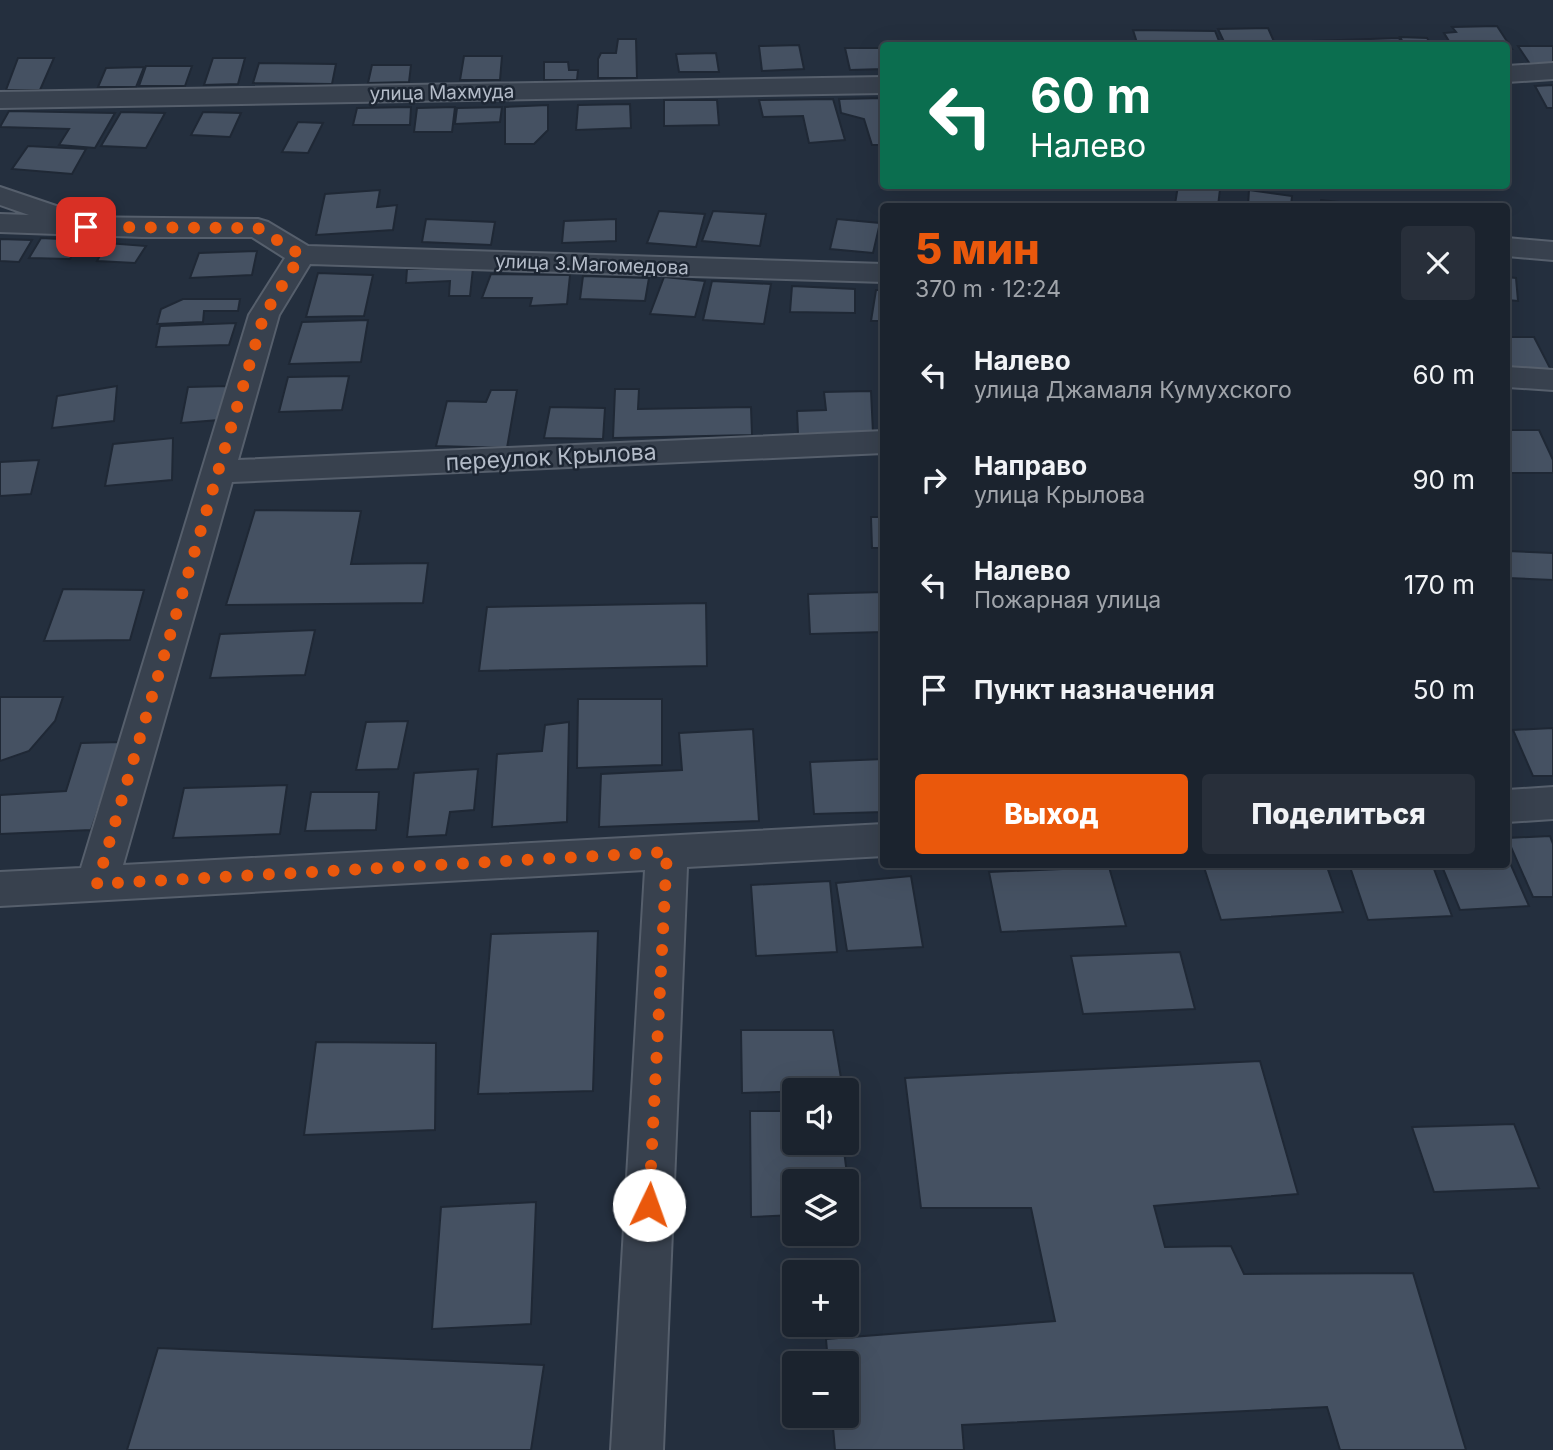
<!DOCTYPE html>
<html lang="ru">
<head>
<meta charset="utf-8">
<style>
	body { margin:0; font-family:Inter,sans-serif; background:#282f3a; color:#f1f3f6; height:100vh; display:flex; flex-direction:column; font-size:26px; white-space:nowrap }
	* { box-sizing:border-box; margin:0 }
	p { font-size:23px; color:#a0a4aa }
	.icon { flex:none; width:38px; height:38px; fill:none; stroke:currentColor; stroke-width:2; stroke-linecap:round; stroke-linejoin:round }
	.map { position:relative; flex:1; overflow:hidden }
	.side { position:absolute; left:880px; top:203px; width:630px; height:665px; display:flex; flex-direction:column; background:#1b232e; border-radius:7px; box-shadow:0 7px 28px #0002,0 0 0 2px #39404a }
	.side>* { flex:none }
	.guide { position:absolute; left:880px; top:42px; width:630px; height:147px; border-radius:7px; box-shadow:0 7px 28px #0002,0 0 0 2px #39404a; background:#0b6e4f; color:#fff; overflow:hidden }
	.controls { position:absolute; left:782px; top:1078px; display:grid; gap:14px }
	.controls a { display:grid; place-items:center; width:77px; height:77px; border-radius:7px; background:#1b232e; box-shadow:0 7px 28px #0002,0 0 0 2px #39404a; font-size:35px }
	.pin { position:absolute; display:grid; place-items:center; width:60px; height:60px; color:#fff; margin:-30px; border-radius:14px; box-shadow:0 4px 10px #0006 }
	.me { position:absolute; width:77px; margin:-38px; rotate:3deg; stroke-linejoin:round; filter:drop-shadow(0 0 5px #0008) }
	.turn { display:flex; align-items:center; gap:24px; height:147px; padding:0 35px; font-size:32px }
	.turn .icon { width:91px; height:91px; stroke-width:2.5 }
	.turn b { display:block; font-size:49px; line-height:60px }
	.round { display:grid; place-items:center; flex:none; width:74px; height:74px; border-radius:7px; background:#282f3a }
	.overview { display:flex; align-items:center; justify-content:space-between; height:119px; padding:0 35px }
	h1 { font-size:42px; font-weight:800; line-height:52px; color:#ea580c }
	.cta { display:flex; gap:14px; margin-top:auto; padding:14px 35px }
	.cta a { flex:1; height:80px; border-radius:7px; background:#ea580c; color:#fff; font-size:28px; font-weight:800; line-height:80px; text-align:center }
	.cta a+a { background:#282f3a; color:#f1f3f6 }
	ul { padding:0; list-style:none }
	li { display:flex; align-items:center; gap:21px; height:105px; padding:0 35px }
	li div { flex:1 }
	li b { display:block; font-size:26px }
	li em { font-style:normal }
	.map>svg:first-child { display:block }
	.building { fill:#455162; stroke:#1f2835; stroke-width:2 }
	.lines { fill:none; stroke-linecap:round; stroke-linejoin:round }
	.minor-casing { stroke:#565f6c; stroke-width:4 }
	.minor { fill:#38414e; fill-rule:evenodd }
	.route { stroke:#ea580c; stroke-width:12; stroke-dasharray:0 21.6 }
	.labels { text-anchor:middle; stroke-width:5; stroke-linejoin:round; paint-order:stroke }
	.far-street-label { font-size:19px; fill:#b4bcc9; stroke:#1d2633 }
	.street-label { font-size:23px; fill:#b4bcc9; stroke:#1d2633 }
</style>
</head>
<body>
<div class="map">
<svg width="1553" height="1450" viewBox="0 0 1553 1450">
	<rect width="100%" height="100%" fill="#242f3e"/>
	<path class="building" d="M 1497,26 L 1512,49 L 1507,49 L 1507,46 L 1452,46 L 1444,33 L 1456,32 L 1452,27 Z
		M 1268,28 L 1276,46 L 1226,46 L 1218,29 Z
		M 1133,30 L 1215,31 L 1221,46 L 1138,46 Z
		M 1400,37 L 1427,38 L 1432,46 L 1405,46 Z
		M 1399,38 L 1403,46 L 1316,46 L 1313,41 Z
		M 618,39 L 636,39 L 637,78 L 598,78 L 598,59 L 601,53 L 616,53 Z
		M 932,41 L 971,41 L 972,46 L 932,46 Z
		M 799,45 L 804,69 L 762,71 L 759,46 Z
		M 1518,46 L 1553,46 L 1553,63 L 1530,64 Z
		M 845,48 L 884,48 L 884,69 L 850,70 Z
		M 716,53 L 719,72 L 679,72 L 676,54 Z
		M 464,56 L 502,56 L 500,80 L 460,80 Z
		M 18,58 L 54,58 L 40,90 L 6,90 Z
		M 213,58 L 245,58 L 238,84 L 204,85 Z
		M 544,62 L 568,62 L 569,70 L 578,70 L 577,80 L 544,80 Z
		M 259,63 L 336,64 L 332,84 L 253,83 Z
		M 372,65 L 411,65 L 409,82 L 368,83 Z
		M 146,66 L 192,66 L 185,86 L 139,86 Z
		M 144,67 L 136,87 L 98,87 L 106,68 Z
		M 1553,85 L 1553,108 L 1547,108 L 1535,86 Z
		M 884,98 L 884,145 L 872,145 L 864,119 L 841,113 L 839,99 Z
		M 833,99 L 845,140 L 809,143 L 803,116 L 763,117 L 759,100 Z
		M 664,100 L 717,100 L 719,125 L 664,126 Z
		M 630,104 L 631,128 L 576,130 L 578,105 Z
		M 548,105 L 548,130 L 534,144 L 505,144 L 505,107 Z
		M 411,107 L 410,125 L 353,125 L 357,108 Z
		M 455,107 L 452,132 L 414,132 L 417,108 Z
		M 502,107 L 500,122 L 455,124 L 457,108 Z
		M 9,111 L 115,113 L 95,148 L 59,145 L 69,129 L 0,127 Z
		M 121,112 L 165,113 L 146,148 L 101,146 Z
		M 203,112 L 241,113 L 230,137 L 191,135 Z
		M 298,122 L 323,123 L 308,153 L 282,152 Z
		M 28,146 L 86,149 L 72,174 L 12,169 Z
		M 1178,186 L 1220,189 L 1218,206 L 1175,204 Z
		M 380,190 L 377,207 L 397,205 L 393,230 L 316,235 L 325,194 Z
		M 1249,190 L 1292,196 L 1291,206 L 1248,206 Z
		M 1321,200 L 1364,205 L 1364,206 L 1321,206 Z
		M 659,211 L 705,214 L 696,247 L 647,243 Z
		M 713,211 L 766,214 L 760,246 L 702,241 Z
		M 426,219 L 495,222 L 491,245 L 422,242 Z
		M 616,219 L 616,241 L 562,243 L 564,221 Z
		M 837,219 L 880,223 L 873,253 L 830,249 Z
		M 41,238 L 80,240 L 70,259 L 29,258 Z
		M 0,239 L 32,240 L 19,262 L 0,261 Z
		M 107,243 L 146,246 L 135,263 L 97,261 Z
		M 257,251 L 252,275 L 190,278 L 199,253 Z
		M 473,268 L 470,296 L 449,296 L 450,281 L 406,283 L 407,269 Z
		M 318,273 L 373,275 L 364,316 L 306,317 Z
		M 491,274 L 570,275 L 567,304 L 530,306 L 532,298 L 482,298 Z
		M 583,276 L 649,278 L 645,301 L 580,299 Z
		M 664,277 L 705,281 L 695,317 L 650,314 Z
		M 1507,277 L 1516,278 L 1518,301 L 1507,300 Z
		M 712,281 L 771,284 L 764,324 L 703,320 Z
		M 792,286 L 855,289 L 855,313 L 790,312 Z
		M 876,290 L 884,290 L 884,321 L 871,321 Z
		M 183,299 L 240,299 L 238,311 L 204,311 L 203,322 L 157,324 L 161,309 Z
		M 368,320 L 361,362 L 289,364 L 302,322 Z
		M 236,323 L 229,345 L 156,347 L 160,326 Z
		M 1507,337 L 1534,337 L 1551,370 L 1507,371 Z
		M 349,376 L 342,410 L 279,412 L 288,377 Z
		M 117,386 L 114,421 L 52,428 L 57,396 Z
		M 229,386 L 219,420 L 181,423 L 188,387 Z
		M 615,389 L 639,389 L 638,409 L 751,407 L 752,435 L 613,438 Z
		M 491,390 L 517,390 L 507,448 L 436,446 L 447,401 L 486,402 Z
		M 871,391 L 873,433 L 798,434 L 797,411 L 826,410 L 824,392 Z
		M 550,407 L 605,408 L 603,439 L 544,438 Z
		M 1507,430 L 1539,430 L 1553,460 L 1553,473 L 1507,473 Z
		M 173,438 L 172,480 L 105,486 L 113,444 Z
		M 39,460 L 31,494 L 0,496 L 0,462 Z
		M 255,510 L 361,511 L 351,564 L 428,563 L 423,603 L 226,605 Z
		M 871,517 L 884,517 L 884,548 L 872,548 Z
		M 1507,551 L 1553,553 L 1553,580 L 1507,578 Z
		M 63,589 L 144,590 L 130,640 L 44,641 Z
		M 884,592 L 884,632 L 810,634 L 808,594 Z
		M 706,603 L 707,666 L 479,671 L 487,607 Z
		M 315,630 L 305,675 L 210,678 L 220,634 Z
		M 0,697 L 63,697 L 55,721 L 29,751 L 0,761 Z
		M 578,699 L 662,699 L 662,765 L 577,768 Z
		M 408,721 L 398,769 L 356,770 L 366,722 Z
		M 569,722 L 567,822 L 492,827 L 497,754 L 542,751 L 545,725 Z
		M 1553,728 L 1553,776 L 1533,776 L 1513,730 Z
		M 753,729 L 759,821 L 599,827 L 601,774 L 682,770 L 679,733 Z
		M 121,742 L 91,830 L 0,834 L 0,795 L 66,791 L 81,743 Z
		M 884,759 L 884,812 L 814,814 L 810,762 Z
		M 478,769 L 474,810 L 450,812 L 446,835 L 407,837 L 414,773 Z
		M 287,785 L 280,834 L 173,838 L 184,788 Z
		M 311,792 L 379,792 L 376,830 L 305,831 Z
		M 1550,836 L 1553,844 L 1553,897 L 1533,897 L 1507,838 Z
		M 1507,856 L 1529,906 L 1460,910 L 1441,864 L 1507,864 Z
		M 1203,864 L 1326,864 L 1343,912 L 1221,920 Z
		M 1349,864 L 1432,864 L 1452,916 L 1368,920 Z
		M 1109,867 L 1126,926 L 1001,932 L 989,872 Z
		M 911,876 L 923,947 L 847,951 L 836,883 Z
		M 830,881 L 837,952 L 756,956 L 751,885 Z
		M 598,931 L 593,1091 L 478,1094 L 491,934 Z
		M 1180,952 L 1195,1009 L 1083,1014 L 1071,956 Z
		M 741,1030 L 833,1030 L 843,1090 L 742,1093 Z
		M 316,1042 L 436,1043 L 435,1130 L 304,1135 Z
		M 1260,1061 L 1298,1194 L 1154,1206 L 1165,1247 L 1231,1246 L 1244,1274 L 1413,1273 L 1466,1450 L 1340,1450 L 1327,1407 L 962,1425 L 964,1450 L 835,1450 L 832,1416 L 847,1416 L 847,1363 L 828,1363 L 826,1339 L 1055,1321 L 1031,1208 L 921,1208 L 905,1078 Z
		M 750,1111 L 794,1111 L 794,1143 L 843,1143 L 852,1213 L 847,1213 L 847,1181 L 794,1181 L 794,1215 L 751,1217 Z
		M 1514,1124 L 1539,1188 L 1434,1192 L 1412,1127 Z
		M 536,1202 L 531,1324 L 432,1329 L 441,1207 Z
		M 158,1348 L 544,1365 L 531,1450 L 127,1450 Z"/>
	<g class="lines">
		<g class="minor-casing">
			<path id="minor" d="M 1553,63 L 1553,79 L 1507,82 L 1507,66 Z
				M 884,77 L 884,93 L 0,108 L 0,92 Z
				M 0,187 L 65,209 L 68,217 L 258,219 L 268,222 L 308,246 L 884,264 L 884,282 L 310,264 L 279,315 L 238,460 L 884,431 L 884,453 L 232,482 L 123,865 L 884,824 L 884,856 L 687,867 L 663,1450 L 611,1450 L 645,870 L 0,906 L 0,872 L 81,868 L 249,315 L 285,258 L 252,237 L 142,237 L 0,232 L 0,214 L 29,215 L 0,205 Z
				M 1507,238 L 1553,242 L 1553,260 L 1507,256 Z
				M 1507,367 L 1553,370 L 1553,390 L 1507,387 Z
				M 1553,787 L 1553,819 L 1507,822 L 1507,790 Z"/>
		</g>
		<use href="#minor" class="minor"/>
	</g>
	<g class="lines">
		<path class="route" d="M 86,227 L 258,228 L 301,255 L 264,315 L 97,884 L 667,852 L 649,1205"/>
	</g>
	<g class="labels">
		<g class="far-street-label">
			<text transform="translate(442 92) rotate(-1)" y="7">улица Махмуда</text>
			<text transform="translate(592 264) rotate(2)" y="7">улица З.Магомедова</text>
		</g>
		<g class="street-label">
			<text transform="translate(551 457) rotate(-3)" y="8">переулок Крылова</text>
		</g>
	</g>
</svg>
<div class="controls">
<a><svg class="icon" aria-label="sound" viewBox="0 0 24 24"><path d="M4 9h4l5-4v14l-5-4H4zM17 9q2 3 0 6"/></svg></a>
<a><svg class="icon" aria-label="layers" viewBox="0 0 24 24"><path d="M12 4l9 5-9 5-9-5zM3 14l9 5 9-5"/></svg></a>
<a>+</a>
<a>−</a>
</div>
<div class="pin" style="left:86px;top:227px;background:#d93025"><svg class="icon" aria-label="arrive" viewBox="0 0 24 24"><path d="M6 21V4h12l-3 4 3 4H6"/></svg></div>
<svg class="me" style="left:649px;top:1205px" viewBox="-20 -20 40 40"><circle r="19" fill="#fff"/><path d="M0-13L10 11 0 6-10 11z" fill="#ea580c"/></svg>
<div class="guide">
<div class="turn"><svg class="icon" aria-label="left" viewBox="0 0 24 24"><path d="M17 20v-9H6M10 6l-5 5 5 5"/></svg><div><b>60 m</b>Налево</div></div>
</div>
<section class="side">
<div class="overview"><div><h1>5 мин</h1><p>370 m · 12:24</p></div><a class="round"><svg class="icon" aria-label="close" viewBox="0 0 24 24"><path d="M6 6l12 12M18 6L6 18"/></svg></a></div>
<ul>
<li><svg class="icon" aria-label="left" viewBox="0 0 24 24"><path d="M17 20v-9H6M10 6l-5 5 5 5"/></svg><div><b>Налево</b><p>улица Джамаля Кумухского</p></div><em>60 m</em></li>
<li><svg class="icon" aria-label="right" viewBox="0 0 24 24"><path d="M7 20v-9h11M14 6l5 5-5 5"/></svg><div><b>Направо</b><p>улица Крылова</p></div><em>90 m</em></li>
<li><svg class="icon" aria-label="left" viewBox="0 0 24 24"><path d="M17 20v-9H6M10 6l-5 5 5 5"/></svg><div><b>Налево</b><p>Пожарная улица</p></div><em>170 m</em></li>
<li><svg class="icon" aria-label="arrive" viewBox="0 0 24 24"><path d="M6 21V4h12l-3 4 3 4H6"/></svg><div><b>Пункт назначения</b></div><em>50 m</em></li>
</ul>
<div class="cta"><a>Выход</a><a>Поделиться</a></div>
</section>
</div>
</body>
</html>
